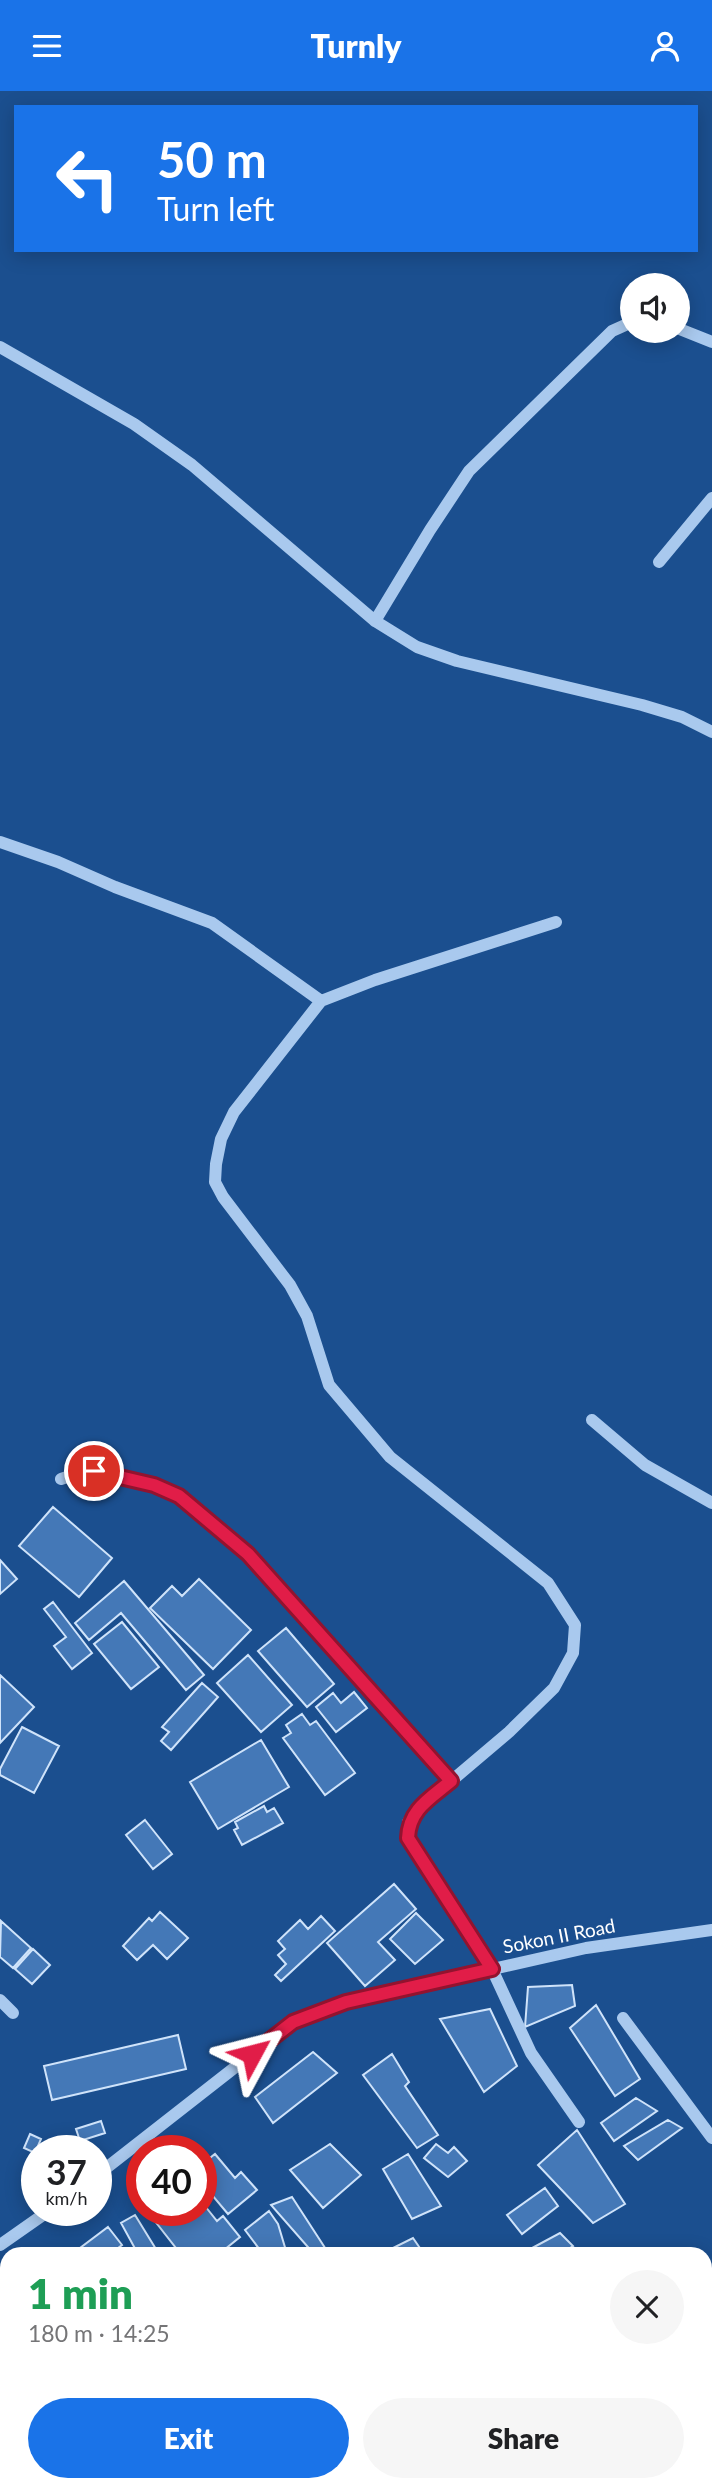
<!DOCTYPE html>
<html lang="en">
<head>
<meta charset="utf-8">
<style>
	body { margin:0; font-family:Lato,sans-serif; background:#f6f6f6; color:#202124; height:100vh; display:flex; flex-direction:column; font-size:26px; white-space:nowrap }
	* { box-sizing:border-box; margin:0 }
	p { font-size:23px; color:#757577 }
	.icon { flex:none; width:38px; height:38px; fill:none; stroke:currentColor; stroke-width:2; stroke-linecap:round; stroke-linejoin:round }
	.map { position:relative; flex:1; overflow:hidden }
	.drawer { position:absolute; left:0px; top:2156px; width:712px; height:245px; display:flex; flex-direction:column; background:#fff; border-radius:21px 21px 0 0; box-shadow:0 4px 18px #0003 }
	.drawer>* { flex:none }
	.hud { position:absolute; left:14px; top:14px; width:684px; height:147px; border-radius:0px; box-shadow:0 4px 18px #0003; background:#1a73e8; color:#fff; overflow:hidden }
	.buttons { position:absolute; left:620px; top:182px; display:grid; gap:14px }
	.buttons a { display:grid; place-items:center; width:70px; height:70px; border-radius:50%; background:#fff; box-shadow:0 4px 18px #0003; font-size:35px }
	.speed { position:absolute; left:21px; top:2044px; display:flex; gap:14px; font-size:35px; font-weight:700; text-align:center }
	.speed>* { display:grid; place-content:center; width:91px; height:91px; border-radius:50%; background:#fff; box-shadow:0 4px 18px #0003; line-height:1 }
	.speed small { font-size:18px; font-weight:400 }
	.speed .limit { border:10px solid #d22; background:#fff; color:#111 }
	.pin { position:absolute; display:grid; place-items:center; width:60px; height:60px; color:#fff; margin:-30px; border:4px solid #fff; border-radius:50%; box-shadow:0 2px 7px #0007 }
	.me { position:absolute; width:77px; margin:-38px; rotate:52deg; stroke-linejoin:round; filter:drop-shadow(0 0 5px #0008) }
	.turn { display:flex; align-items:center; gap:24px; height:147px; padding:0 28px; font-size:32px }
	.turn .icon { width:91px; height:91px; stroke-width:2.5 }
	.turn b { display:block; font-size:49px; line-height:60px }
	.round { display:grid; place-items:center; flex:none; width:74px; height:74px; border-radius:37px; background:#f6f6f6 }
	.head { display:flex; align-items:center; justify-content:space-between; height:119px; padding:0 28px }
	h1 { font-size:42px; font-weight:800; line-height:52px; color:#1e9e55 }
	.cta { display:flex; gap:14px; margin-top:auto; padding:14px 28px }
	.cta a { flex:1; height:80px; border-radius:42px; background:#1a73e8; color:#fff; font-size:28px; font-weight:800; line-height:80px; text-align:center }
	.cta a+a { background:#f6f6f6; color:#202124 }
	header { display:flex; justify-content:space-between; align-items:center; height:91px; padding:0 28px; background:#1a73e8; color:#fff; font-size:32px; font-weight:800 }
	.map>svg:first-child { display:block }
	.building { fill:#4478b7; stroke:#cfe3fa; stroke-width:2 }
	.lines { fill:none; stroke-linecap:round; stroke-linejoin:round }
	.minor { stroke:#a9c9ee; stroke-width:12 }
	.route-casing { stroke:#92132f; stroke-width:18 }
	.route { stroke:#e11d48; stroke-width:12 }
	.labels { text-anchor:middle; stroke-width:6; stroke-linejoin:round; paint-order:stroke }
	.street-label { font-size:19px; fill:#fff; stroke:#1b4f8f }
</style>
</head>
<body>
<header><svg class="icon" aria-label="menu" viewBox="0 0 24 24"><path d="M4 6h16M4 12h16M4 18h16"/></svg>Turnly<svg class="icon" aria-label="person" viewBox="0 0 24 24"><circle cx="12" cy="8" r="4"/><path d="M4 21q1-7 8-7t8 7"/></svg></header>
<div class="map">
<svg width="712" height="2401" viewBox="0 0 712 2401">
	<rect width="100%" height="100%" fill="#1b4f8f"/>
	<path class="building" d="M 53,1416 L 112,1467 L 79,1506 L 19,1455 Z
		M 0,1469 L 17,1488 L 0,1503 Z
		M 199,1488 L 251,1539 L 213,1578 L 150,1517 L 172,1495 L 182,1505 Z
		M 124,1490 L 204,1584 L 186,1599 L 121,1522 L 89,1549 L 75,1532 Z
		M 53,1511 L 92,1562 L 72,1578 L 54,1555 L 66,1546 L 44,1518 Z
		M 122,1531 L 159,1576 L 131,1598 L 94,1553 Z
		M 286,1537 L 334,1593 L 307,1616 L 258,1560 Z
		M 248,1564 L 292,1614 L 261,1641 L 217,1592 Z
		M 0,1584 L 34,1616 L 0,1652 Z
		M 202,1592 L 218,1606 L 171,1659 L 161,1650 L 169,1641 L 162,1636 Z
		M 354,1601 L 367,1617 L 336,1641 L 316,1616 L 333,1602 L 341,1612 Z
		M 302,1623 L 310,1634 L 316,1630 L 355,1682 L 325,1704 L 283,1647 L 291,1642 L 286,1634 Z
		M 22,1636 L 59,1655 L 34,1702 L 0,1684 L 0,1678 Z
		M 261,1649 L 289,1696 L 218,1738 L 190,1691 Z
		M 264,1715 L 267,1721 L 274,1717 L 283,1732 L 242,1754 L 234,1739 L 238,1737 L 235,1731 Z
		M 145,1729 L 172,1763 L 153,1778 L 126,1744 Z
		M 394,1793 L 416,1818 L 378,1851 L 395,1869 L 365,1895 L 327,1852 Z
		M 160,1821 L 188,1847 L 167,1868 L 153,1854 L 137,1869 L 123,1855 L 149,1827 L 152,1830 Z
		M 416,1822 L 443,1849 L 415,1873 L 390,1848 Z
		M 321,1825 L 335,1840 L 281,1890 L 275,1884 L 286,1873 L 278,1864 L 285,1858 L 278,1850 L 300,1829 L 308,1838 Z
		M 1,1830 L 31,1857 L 13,1877 L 0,1866 Z
		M 33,1858 L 50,1874 L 32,1893 L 15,1878 Z
		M 572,1894 L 575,1915 L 525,1936 L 528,1896 Z
		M 596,1914 L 640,1988 L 615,2005 L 570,1937 Z
		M 490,1918 L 517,1975 L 484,2001 L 440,1928 Z
		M 178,1944 L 186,1978 L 52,2009 L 44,1975 Z
		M 313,1961 L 337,1982 L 273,2032 L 255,2006 Z
		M 392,1963 L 409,1991 L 405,1995 L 438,2044 L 417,2057 L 363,1984 Z
		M 636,2007 L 657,2020 L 614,2050 L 601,2032 Z
		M 668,2029 L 682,2037 L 638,2069 L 624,2055 Z
		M 101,2030 L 105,2042 L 80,2050 L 76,2038 Z
		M 577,2039 L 625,2113 L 593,2132 L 538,2074 Z
		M 30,2043 L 41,2048 L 35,2062 L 24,2057 Z
		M 330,2053 L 361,2084 L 323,2117 L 290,2079 Z
		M 436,2053 L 448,2062 L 454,2056 L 467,2070 L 448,2086 L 424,2067 Z
		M 215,2063 L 235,2087 L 241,2081 L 257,2099 L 228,2123 L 201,2091 L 201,2074 Z
		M 408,2063 L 441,2115 L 412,2128 L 383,2078 Z
		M 545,2097 L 558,2115 L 522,2143 L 507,2124 Z
		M 292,2106 L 329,2163 L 314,2163 L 271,2114 Z
		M 201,2110 L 217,2130 L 223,2125 L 240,2146 L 219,2163 L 177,2163 L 179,2161 L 147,2120 L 201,2119 Z
		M 269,2120 L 278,2133 L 287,2163 L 263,2163 L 245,2139 Z
		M 135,2124 L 159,2163 L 138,2163 L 121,2132 Z
		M 108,2136 L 122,2154 L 110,2163 L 72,2163 Z
		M 560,2142 L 573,2155 L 561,2163 L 521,2163 Z
		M 413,2147 L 424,2163 L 381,2163 Z
		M 7,2216 L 7,2304 L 0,2291 L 0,2220 Z
		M 308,2394 L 329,2394 L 339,2401 L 302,2401 Z
		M 484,2394 L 557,2394 L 561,2401 L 475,2401 Z"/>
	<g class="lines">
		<path class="minor" d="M 677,237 L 712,251
			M 0,256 L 134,333 L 192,374 L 375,530 L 417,556 L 457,570 L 642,614 L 682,626 L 712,641
			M 659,471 L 712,407
			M 375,530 L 430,439 L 469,380 L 612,240 L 632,231
			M 0,751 L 58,771 L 115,796 L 212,832 L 321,910
			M 556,831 L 375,889 L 321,910 L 234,1021 L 221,1048 L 216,1073 L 215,1091 L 223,1106 L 290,1194 L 307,1225 L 329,1294 L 390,1366 L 548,1492 L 575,1534 L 573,1562 L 554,1597 L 509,1641 L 417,1719 L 408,1731 L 408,1747 L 492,1878 L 531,1962 L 579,2031
			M 592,1329 L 645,1374 L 712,1412
			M 61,1388 L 76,1383 L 94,1380 L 154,1394 L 179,1406 L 248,1463 L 451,1690
			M 0,1909 L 13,1922
			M 623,1927 L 712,2047
			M 96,2085 L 293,1931 L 346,1911 L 586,1857 L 712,1839
			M 0,2154 L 50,2119"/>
	</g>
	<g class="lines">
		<g class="route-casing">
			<path id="route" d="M 94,1380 L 154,1394 L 179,1405 L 248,1463 L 451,1690 C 431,1707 409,1718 408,1747 L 492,1878 L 346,1911 L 293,1931 L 252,1963"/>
		</g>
		<use href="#route" class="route"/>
	</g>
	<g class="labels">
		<g class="street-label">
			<text transform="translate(559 1845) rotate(-11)" y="7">Sokon II Road</text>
		</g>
	</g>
</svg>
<div class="buttons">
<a><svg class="icon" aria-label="sound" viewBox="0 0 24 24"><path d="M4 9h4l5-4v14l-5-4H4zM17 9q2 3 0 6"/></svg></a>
</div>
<div class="speed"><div>37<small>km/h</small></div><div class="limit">40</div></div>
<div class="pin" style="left:94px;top:1380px;background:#d93025"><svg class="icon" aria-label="arrive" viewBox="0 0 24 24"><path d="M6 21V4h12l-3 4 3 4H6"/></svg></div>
<svg class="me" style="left:252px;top:1963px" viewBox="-20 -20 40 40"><path d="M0-17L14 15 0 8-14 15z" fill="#e11d48" stroke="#fff" stroke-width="4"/></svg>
<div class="hud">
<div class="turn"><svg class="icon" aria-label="left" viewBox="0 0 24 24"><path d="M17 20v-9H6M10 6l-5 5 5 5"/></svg><div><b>50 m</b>Turn left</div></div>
</div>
<section class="drawer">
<div class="head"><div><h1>1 min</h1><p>180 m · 14:25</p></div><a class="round"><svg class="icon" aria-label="close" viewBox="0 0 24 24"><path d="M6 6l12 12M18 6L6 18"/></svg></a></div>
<div class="cta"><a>Exit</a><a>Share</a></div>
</section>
</div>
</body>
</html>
